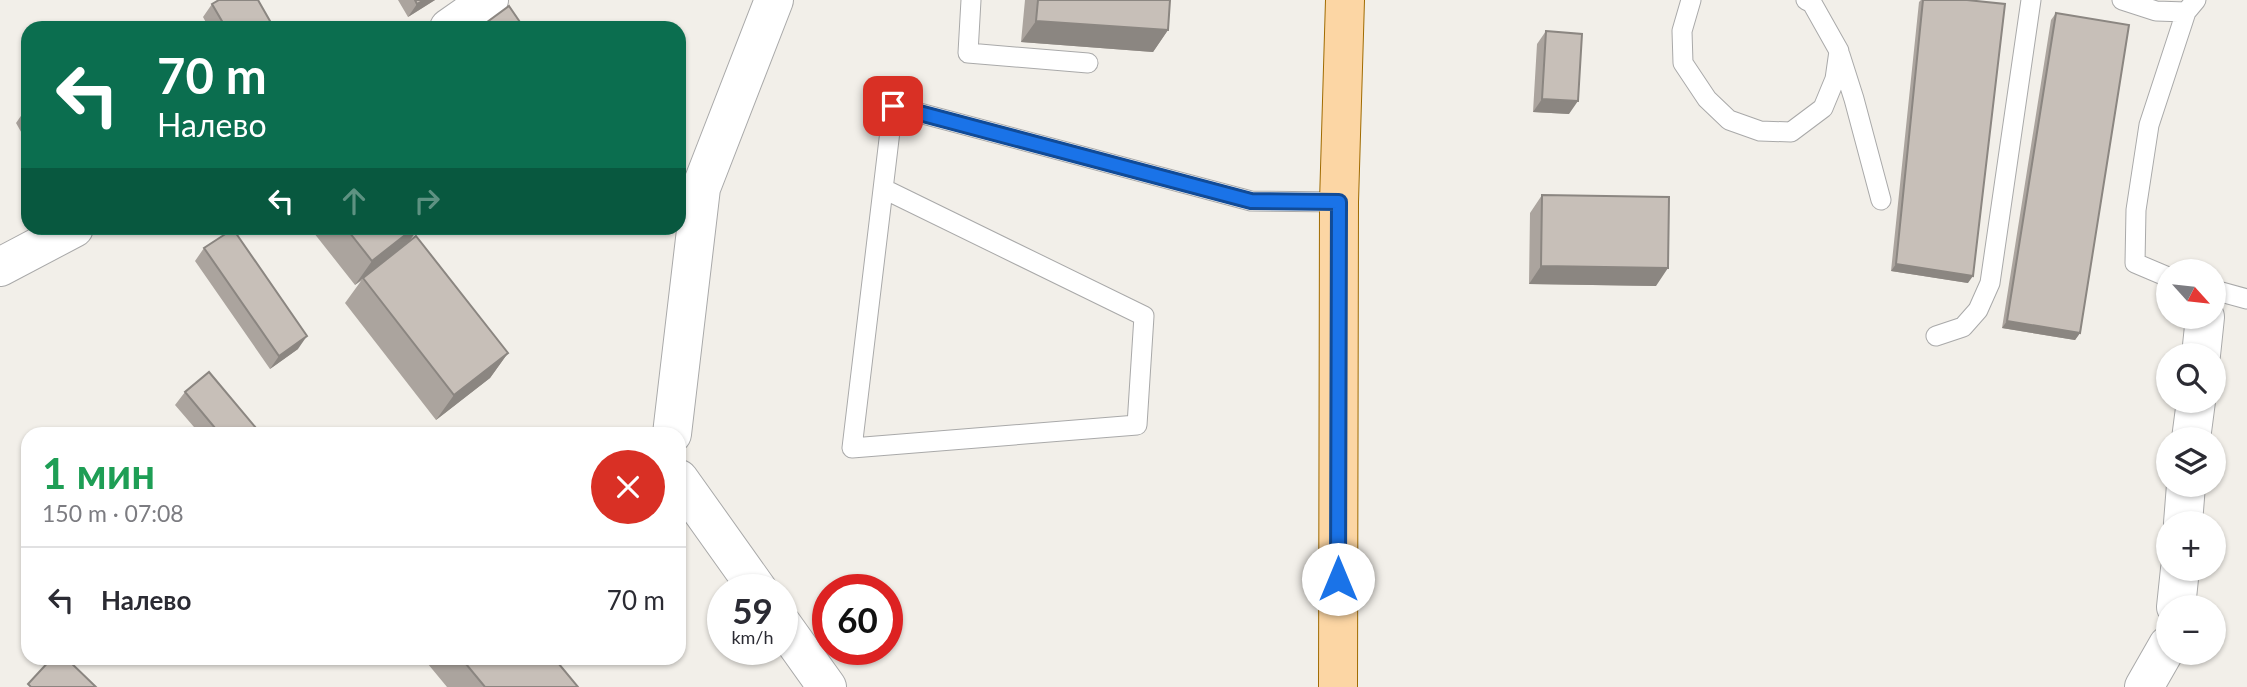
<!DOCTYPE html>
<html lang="ru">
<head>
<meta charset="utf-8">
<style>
	body { margin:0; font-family:Lato,sans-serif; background:#f7f7f7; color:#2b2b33; height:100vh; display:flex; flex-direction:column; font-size:26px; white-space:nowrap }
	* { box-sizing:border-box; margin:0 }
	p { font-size:23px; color:#7c7c81 }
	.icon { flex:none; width:38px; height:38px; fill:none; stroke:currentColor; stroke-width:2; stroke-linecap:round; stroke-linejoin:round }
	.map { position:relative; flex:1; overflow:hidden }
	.drawer { position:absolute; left:21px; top:427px; width:665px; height:238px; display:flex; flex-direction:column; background:#fff; border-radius:21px; box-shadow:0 2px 5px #0004 }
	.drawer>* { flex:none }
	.banner { position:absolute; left:21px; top:21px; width:665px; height:214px; border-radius:21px; box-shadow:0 2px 5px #0004; background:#0b6e4f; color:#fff; overflow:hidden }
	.needle { width:46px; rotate:117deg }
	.controls { position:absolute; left:2156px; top:259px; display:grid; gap:14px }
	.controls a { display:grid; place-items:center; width:70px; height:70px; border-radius:50%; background:#fff; box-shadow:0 2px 5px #0004; font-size:35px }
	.speed { position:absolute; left:707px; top:574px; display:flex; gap:14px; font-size:35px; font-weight:700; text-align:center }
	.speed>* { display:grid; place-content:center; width:91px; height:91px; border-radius:50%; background:#fff; box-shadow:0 2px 5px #0004; line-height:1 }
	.speed small { font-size:18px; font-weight:400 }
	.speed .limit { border:10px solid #d22; background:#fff; color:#111 }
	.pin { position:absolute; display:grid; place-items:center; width:60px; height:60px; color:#fff; margin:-30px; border-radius:14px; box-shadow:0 4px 10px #0006 }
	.me { position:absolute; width:77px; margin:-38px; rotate:0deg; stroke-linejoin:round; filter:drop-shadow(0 0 5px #0008) }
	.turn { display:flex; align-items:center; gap:24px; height:147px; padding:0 21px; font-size:32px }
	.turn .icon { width:91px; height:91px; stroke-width:2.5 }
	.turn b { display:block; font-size:49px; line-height:60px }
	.lanes { display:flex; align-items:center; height:66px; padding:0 21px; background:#0003; justify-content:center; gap:35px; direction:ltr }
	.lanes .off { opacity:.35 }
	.round { display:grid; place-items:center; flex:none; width:74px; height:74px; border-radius:37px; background:#f7f7f7 }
	.overview { display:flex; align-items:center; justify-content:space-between; height:119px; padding:0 21px }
	h1 { font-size:42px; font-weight:700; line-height:52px; color:#1e9e55 }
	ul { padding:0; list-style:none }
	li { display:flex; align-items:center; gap:21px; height:105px; padding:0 21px; border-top:2px solid #e1e1e2 }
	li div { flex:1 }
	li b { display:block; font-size:26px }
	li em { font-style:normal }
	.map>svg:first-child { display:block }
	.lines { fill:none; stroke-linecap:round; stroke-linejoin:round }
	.service-casing { stroke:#a9a9a9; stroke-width:21 }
	.minor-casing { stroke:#a9a9a9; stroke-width:40 }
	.primary-casing { stroke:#a06b00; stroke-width:40 }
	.service { stroke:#fff; stroke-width:19 }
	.minor { stroke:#fff; stroke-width:38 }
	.primary { stroke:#fcd6a4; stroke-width:38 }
	.wall { fill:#aba49e }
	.shaded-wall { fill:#8b8681 }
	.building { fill:#c7bfb8; stroke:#8b8681; stroke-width:2 }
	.route-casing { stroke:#114b97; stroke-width:18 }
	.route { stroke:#1a73e8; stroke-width:12 }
</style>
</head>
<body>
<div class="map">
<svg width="2247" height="687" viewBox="0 0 2247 687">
	<rect width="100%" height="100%" fill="#f2efe9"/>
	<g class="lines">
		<g class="service-casing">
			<path id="service" d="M 971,0 L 968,53 L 1088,63
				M 1691,0 L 1682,31 L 1683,63 L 1707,99 L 1729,120 L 1760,131 L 1791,132 L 1823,108 L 1835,79 L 1839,51 L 1812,3 L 1806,0
				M 2122,0 L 2156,11 L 2186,12 L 2196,0
				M 1840,55 L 1854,99 L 1881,200
				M 884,189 L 1144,316 L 1137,425 L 852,448 L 893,106 L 1251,201 L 1339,202
				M 2168,277 L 2135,263 L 2136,210 L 2149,125 L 2186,12
				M 2214,290 L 2247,299
				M 1936,336 L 1963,327 L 1978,310 L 1990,283 L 2031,0"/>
		</g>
		<g class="minor-casing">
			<path id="minor" d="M 449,28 L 489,0
				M 0,267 L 74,228
				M 2201,355 L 2205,317
				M 672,434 L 701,188 L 774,0
				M 2191,439 L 2196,401
				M 679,479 L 758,590
				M 2183,523 L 2186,485
				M 2176,607 L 2180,569
				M 782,624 L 827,687
				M 2144,687 L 2168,645"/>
		</g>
		<g class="primary-casing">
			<path id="primary" d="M 1338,687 L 1339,202 L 1345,0"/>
		</g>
		<use href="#service" class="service"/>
		<use href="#minor" class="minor"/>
		<use href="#primary" class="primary"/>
	</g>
	<path class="wall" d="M 398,0 L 435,0 L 408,17 Z
		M 1025,0 L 1170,0 L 1168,30 L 1153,52 L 1021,42 Z
		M 1921,0 L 1967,0 L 1968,283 L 1891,271 L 1919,2 Z
		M 212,4 L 274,28 L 209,28 L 203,17 Z
		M 2056,13 L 2080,333 L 2075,340 L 2002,328 L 2051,20 Z
		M 1546,31 L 1569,114 L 1533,112 L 1537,44 Z
		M 28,109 L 28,144 L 16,123 L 25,110 Z
		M 1542,195 L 1656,286 L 1529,284 L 1530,213 Z
		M 310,228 L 419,228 L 409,241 L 508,353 L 490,378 L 436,420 L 345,303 L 361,281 L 355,285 Z
		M 204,248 L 298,349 L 270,369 L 195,261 Z
		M 185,392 L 261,434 L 200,434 L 175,405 Z
		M 423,658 L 554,658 L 578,687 L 447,687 Z"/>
	<path class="shaded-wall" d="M 424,0 L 435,0 L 408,17 L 417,4 Z
		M 1036,21 L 1168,30 L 1153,52 L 1021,42 Z
		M 1542,99 L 1578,101 L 1569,114 L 1533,112 Z
		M 414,228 L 419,228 L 407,244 L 363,278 L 355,285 L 372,261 Z
		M 1896,264 L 1973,276 L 1968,283 L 1891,271 Z
		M 1541,266 L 1668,268 L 1656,286 L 1529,284 Z
		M 2007,321 L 2080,333 L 2075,340 L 2002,328 Z
		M 307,336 L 298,349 L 270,369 L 279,356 Z
		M 508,353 L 490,378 L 436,420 L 454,395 Z"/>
	<path class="building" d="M 219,0 L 258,0 L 274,28 L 226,28 L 212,4 Z
		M 415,0 L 424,0 L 417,4 Z
		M 1038,0 L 1170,0 L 1168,30 L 1036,21 Z
		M 1923,0 L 1967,0 L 2005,4 L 1973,276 L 1896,264 Z
		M 509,6 L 524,28 L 479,28 Z
		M 2056,13 L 2129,25 L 2080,333 L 2007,321 Z
		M 1546,31 L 1582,34 L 1578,101 L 1542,99 Z
		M 1542,195 L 1669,197 L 1668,268 L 1541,266 Z
		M 346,228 L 414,228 L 372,261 Z
		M 233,229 L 307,336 L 279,356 L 204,248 Z
		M 416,236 L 508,353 L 454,395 L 363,278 Z
		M 209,372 L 261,434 L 220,434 L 185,392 Z
		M 52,658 L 66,658 L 96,687 L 31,687 L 28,684 Z
		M 461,658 L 554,658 L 578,687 L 485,687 Z"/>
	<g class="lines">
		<g class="route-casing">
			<path id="route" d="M 893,106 L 1251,201 L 1339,202 L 1338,579"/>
		</g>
		<use href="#route" class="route"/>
	</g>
</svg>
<div class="controls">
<a><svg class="needle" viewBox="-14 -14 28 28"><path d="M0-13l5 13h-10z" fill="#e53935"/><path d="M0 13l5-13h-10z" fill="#7c7c81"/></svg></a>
<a><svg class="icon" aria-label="search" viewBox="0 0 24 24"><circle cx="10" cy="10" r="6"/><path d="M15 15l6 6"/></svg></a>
<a><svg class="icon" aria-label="layers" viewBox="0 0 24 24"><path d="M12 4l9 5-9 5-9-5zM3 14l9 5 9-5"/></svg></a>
<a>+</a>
<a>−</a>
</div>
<div class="speed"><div>59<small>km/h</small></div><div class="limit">60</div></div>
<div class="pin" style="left:893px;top:106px;background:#d93025"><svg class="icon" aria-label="arrive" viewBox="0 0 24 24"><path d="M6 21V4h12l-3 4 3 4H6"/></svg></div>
<svg class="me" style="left:1338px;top:579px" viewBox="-20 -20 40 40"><circle r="19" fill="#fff"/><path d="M0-13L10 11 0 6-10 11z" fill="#1a73e8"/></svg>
<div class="banner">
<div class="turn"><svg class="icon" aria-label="left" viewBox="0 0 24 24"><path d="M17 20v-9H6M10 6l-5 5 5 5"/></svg><div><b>70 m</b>Налево</div></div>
<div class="lanes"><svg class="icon" aria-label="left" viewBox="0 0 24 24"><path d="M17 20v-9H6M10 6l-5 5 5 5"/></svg><svg class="icon off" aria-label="ahead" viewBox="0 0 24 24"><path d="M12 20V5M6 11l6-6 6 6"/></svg><svg class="icon off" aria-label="right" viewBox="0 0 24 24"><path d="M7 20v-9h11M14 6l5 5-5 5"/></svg></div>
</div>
<section class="drawer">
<div class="overview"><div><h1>1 мин</h1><p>150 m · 07:08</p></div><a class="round" style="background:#d93025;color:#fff"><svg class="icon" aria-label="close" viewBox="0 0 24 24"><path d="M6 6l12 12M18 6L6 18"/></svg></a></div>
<ul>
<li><svg class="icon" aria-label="left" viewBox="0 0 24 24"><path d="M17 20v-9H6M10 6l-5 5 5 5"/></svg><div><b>Налево</b></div><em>70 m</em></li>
</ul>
</section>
</div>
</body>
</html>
